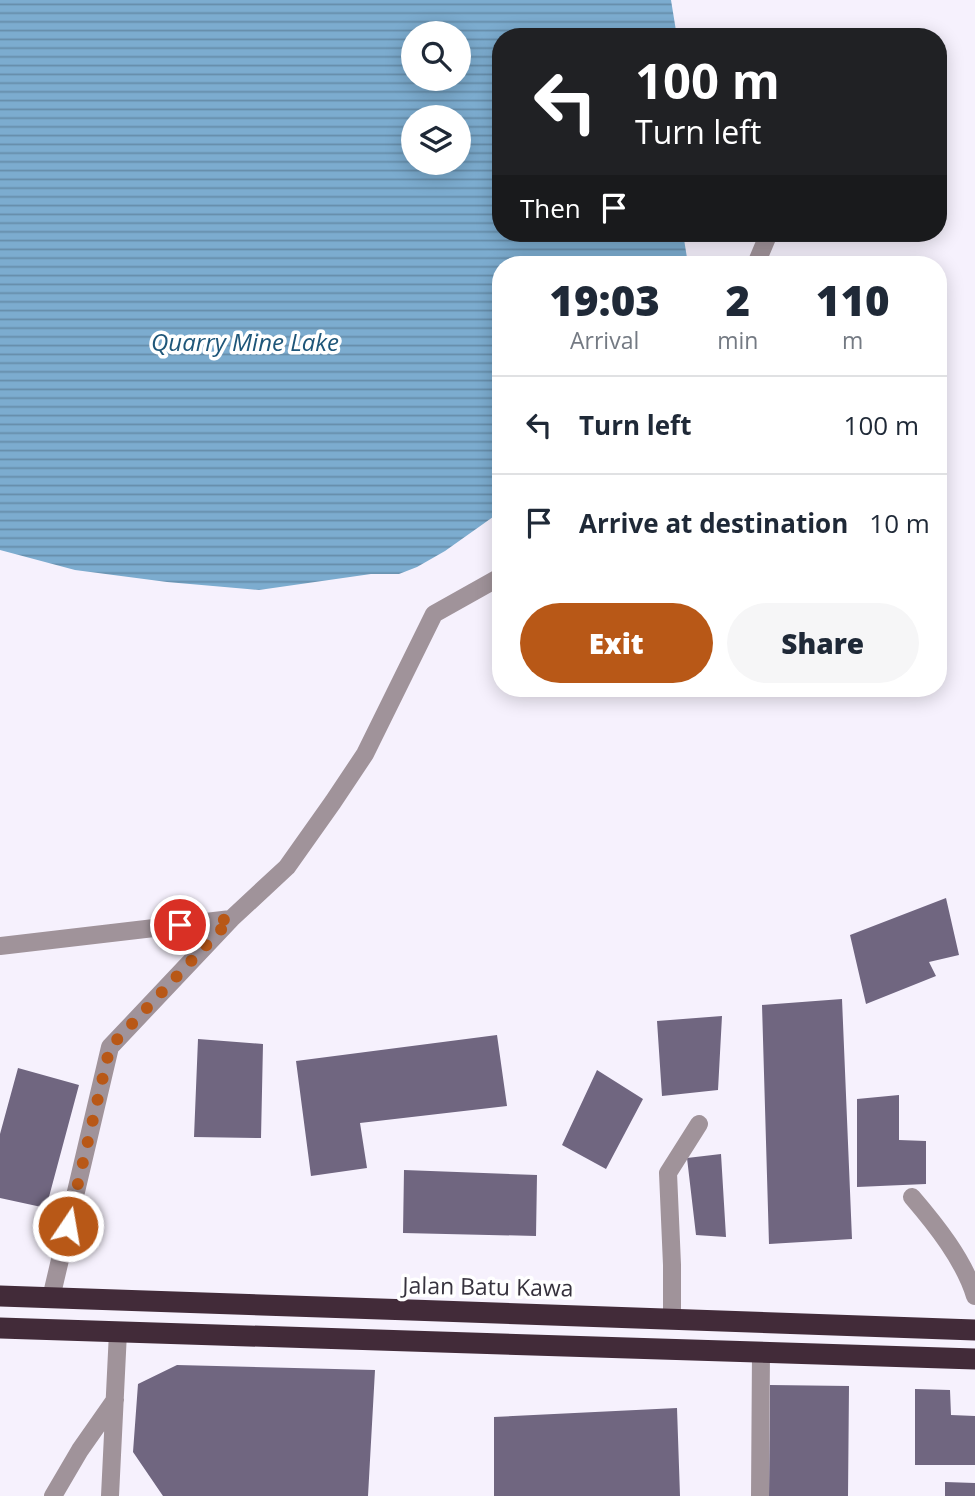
<!DOCTYPE html>
<html lang="en">
<head>
<meta charset="utf-8">
<style>
	body { margin:0; font-family:"Open Sans",sans-serif; background:#f6f6f7; color:#1f2937; height:100vh; display:flex; flex-direction:column; font-size:26px; white-space:nowrap }
	* { box-sizing:border-box; margin:0 }
	p { font-size:23px; color:#747a83 }
	.icon { flex:none; width:38px; height:38px; fill:none; stroke:currentColor; stroke-width:2; stroke-linecap:round; stroke-linejoin:round }
	.map { position:relative; flex:1; overflow:hidden }
	.side { position:absolute; left:492px; top:256px; width:455px; height:441px; display:flex; flex-direction:column; background:#fff; border-radius:28px; box-shadow:0 4px 18px #0003 }
	.side>* { flex:none }
	.hud { position:absolute; left:492px; top:28px; width:455px; height:214px; border-radius:28px; box-shadow:0 4px 18px #0003; background:#202124; color:#fff; overflow:hidden }
	.controls { position:absolute; left:401px; top:21px; display:grid; gap:14px }
	.controls a { display:grid; place-items:center; width:70px; height:70px; border-radius:50%; background:#fff; box-shadow:0 4px 18px #0003; font-size:35px }
	.pin { position:absolute; display:grid; place-items:center; width:60px; height:60px; color:#fff; margin:-30px; border:4px solid #fff; border-radius:50%; box-shadow:0 2px 7px #0007 }
	.me { position:absolute; width:77px; margin:-38px; rotate:12deg; stroke-linejoin:round; filter:drop-shadow(0 0 5px #0008) }
	.turn { display:flex; align-items:center; gap:24px; height:147px; padding:0 28px; font-size:32px }
	.turn .icon { width:91px; height:91px; stroke-width:2.5 }
	.turn b { display:block; font-size:49px; line-height:60px }
	.then { display:flex; align-items:center; height:66px; padding:0 28px; background:#0003; gap:14px; font-size:26px }
	.eta { display:flex; justify-content:space-evenly; align-items:center; height:119px; text-align:center }
	.eta b { font-size:42px; font-weight:800; line-height:49px }
	.action { display:flex; gap:14px; margin-top:auto; padding:14px 28px }
	.action a { flex:1; height:80px; border-radius:42px; background:#b85817; color:#fff; font-size:28px; font-weight:800; line-height:80px; text-align:center }
	.action a+a { background:#f6f6f7; color:#1f2937 }
	ul { padding:0; list-style:none }
	li { display:flex; align-items:center; gap:21px; height:98px; padding:0 28px; border-top:2px solid #e0e1e3 }
	li div { flex:1 }
	li b { display:block; font-size:26px }
	li em { font-style:normal }
	.map>svg:first-child { display:block }
	.water { fill:url(#water-rules); fill-rule:evenodd }
	.building { fill:#706680 }
	.lines { fill:none; stroke-linecap:round; stroke-linejoin:round }
	.minor { stroke:#a0939a; stroke-width:18 }
	.highway { stroke:#422b39; stroke-width:21 }
	.route { stroke:#b85817; stroke-width:12; stroke-dasharray:0 21.6 }
	.labels { text-anchor:middle; stroke-width:7; stroke-linejoin:round; paint-order:stroke }
	.street-label { font-size:23px; fill:#36323d; stroke:#fff }
	.water-label { font-size:24px; font-style:italic; fill:#1e5679; stroke:#fff }
</style>
</head>
<body>
<div class="map">
<svg width="975" height="1496" viewBox="0 0 975 1496">
	<defs>
		<pattern id="water-rules" width="6" height="5" patternUnits="userSpaceOnUse" patternTransform="scale(1.75)"><rect width="6" height="5" fill="#7caccf"/><path d="M0 2.5h6" fill="none" stroke="#668da9"/></pattern>
	</defs>
	<rect width="100%" height="100%" fill="#f6f1fd"/>
	<path class="water" d="M 0,0 L 671,0 L 677,37 L 500,37 L 500,233 L 683,233 L 688,264 L 500,264 L 500,512 L 445,551 L 417,567 L 399,574 L 371,574 L 259,590 L 167,582 L 75,570 L 0,550 ZM 413,33 L 458,33 L 458,79 L 413,79 ZM 413,117 L 458,117 L 458,163 L 413,163 Z"/>
	<path class="building" d="M 946,898 L 959,955 L 929,962 L 936,976 L 866,1004 L 850,935 Z
		M 842,999 L 852,1239 L 769,1244 L 762,1005 Z
		M 722,1016 L 718,1090 L 662,1096 L 657,1021 Z
		M 497,1035 L 507,1106 L 360,1123 L 367,1168 L 311,1176 L 296,1061 Z
		M 198,1039 L 263,1044 L 261,1138 L 194,1137 Z
		M 18,1068 L 79,1085 L 46,1208 L 0,1198 L 0,1134 Z
		M 597,1070 L 643,1099 L 606,1169 L 562,1145 Z
		M 899,1095 L 899,1140 L 926,1141 L 926,1184 L 857,1187 L 857,1099 Z
		M 721,1154 L 726,1237 L 696,1235 L 687,1158 Z
		M 404,1170 L 537,1175 L 536,1236 L 403,1233 Z
		M 177,1365 L 375,1370 L 368,1496 L 163,1496 L 133,1452 L 138,1384 Z
		M 770,1385 L 849,1386 L 848,1496 L 769,1496 Z
		M 915,1389 L 950,1390 L 951,1415 L 975,1416 L 975,1465 L 915,1465 Z
		M 677,1408 L 680,1496 L 494,1496 L 494,1417 Z
		M 945,1482 L 975,1483 L 975,1496 L 945,1496 Z"/>
	<g class="lines">
		<path class="minor" d="M 756,264 L 769,233
			M 231,919 L 287,867 L 333,802 L 365,754 L 434,614 L 500,577
			M 0,946 L 231,919 L 110,1047 L 51,1298
			M 912,1197 C 936,1225 964,1260 975,1296
			M 672,1318 L 672,1265 L 668,1173 L 699,1124
			M 53,1496 L 80,1450 L 115,1400
			M 110,1496 L 118,1332
			M 760,1496 L 761,1351"/>
		<path class="highway" d="M 0,1296 C 325,1308 650,1317 975,1330
			M 0,1328 L 975,1359"/>
	</g>
	<g class="lines">
		<path class="route" d="M 68,1226 L 110,1047 L 231,919 L 180,925"/>
	</g>
	<g class="labels">
		<g class="street-label">
			<text transform="translate(488 1287) rotate(1)" y="8">Jalan Batu Kawa</text>
		</g>
		<g class="water-label">
			<text x="245" y="351">Quarry Mine Lake</text>
		</g>
	</g>
</svg>
<div class="controls">
<a><svg class="icon" aria-label="search" viewBox="0 0 24 24"><circle cx="10" cy="10" r="6"/><path d="M15 15l6 6"/></svg></a>
<a><svg class="icon" aria-label="layers" viewBox="0 0 24 24"><path d="M12 4l9 5-9 5-9-5zM3 14l9 5 9-5"/></svg></a>
</div>
<div class="pin" style="left:180px;top:925px;background:#d93025"><svg class="icon" aria-label="arrive" viewBox="0 0 24 24"><path d="M6 21V4h12l-3 4 3 4H6"/></svg></div>
<svg class="me" style="left:68px;top:1226px" viewBox="-20 -20 40 40"><circle r="17" fill="#b85817" stroke="#fff" stroke-width="3"/><path d="M0-11L8 9 0 5-8 9z" fill="#fff"/></svg>
<div class="hud">
<div class="turn"><svg class="icon" aria-label="left" viewBox="0 0 24 24"><path d="M17 20v-9H6M10 6l-5 5 5 5"/></svg><div><b>100 m</b>Turn left</div></div>
<div class="then">Then<svg class="icon" aria-label="arrive" viewBox="0 0 24 24"><path d="M6 21V4h12l-3 4 3 4H6"/></svg></div>
</div>
<section class="side">
<div class="eta">
<div><b>19:03</b><p>Arrival</p></div>
<div><b>2</b><p>min</p></div>
<div><b>110</b><p>m</p></div>
</div>
<ul>
<li><svg class="icon" aria-label="left" viewBox="0 0 24 24"><path d="M17 20v-9H6M10 6l-5 5 5 5"/></svg><div><b>Turn left</b></div><em>100 m</em></li>
<li><svg class="icon" aria-label="arrive" viewBox="0 0 24 24"><path d="M6 21V4h12l-3 4 3 4H6"/></svg><div><b>Arrive at destination</b></div><em>10 m</em></li>
</ul>
<div class="action"><a>Exit</a><a>Share</a></div>
</section>
</div>
</body>
</html>
